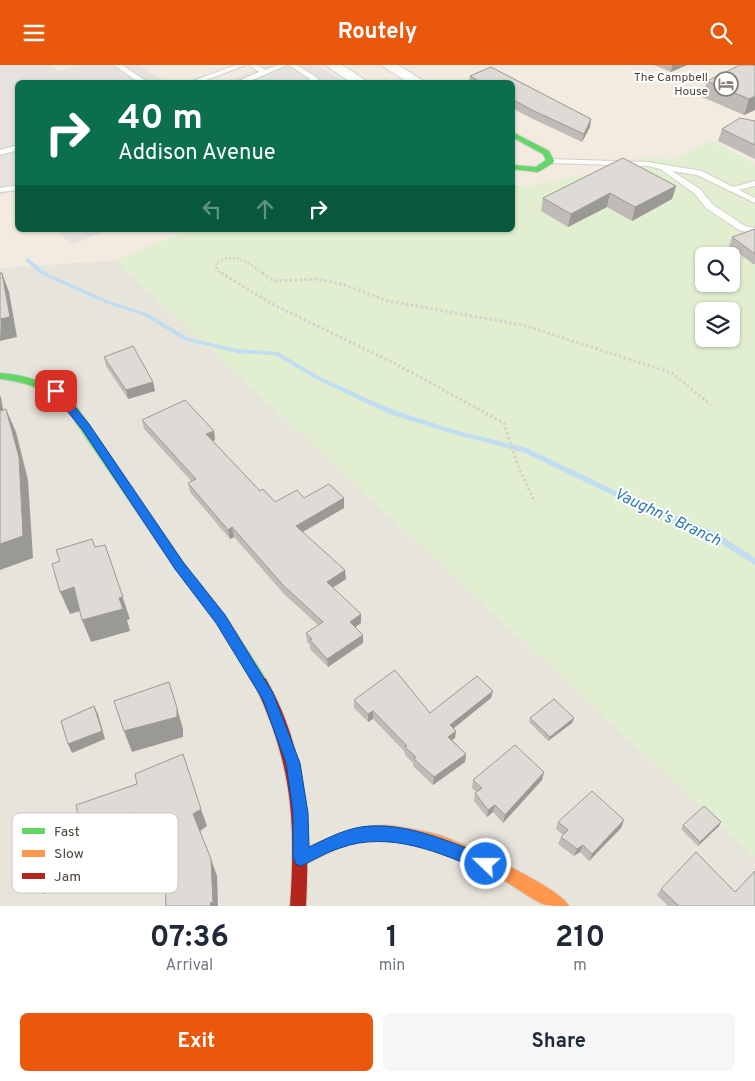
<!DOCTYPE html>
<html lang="en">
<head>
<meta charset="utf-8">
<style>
	body { margin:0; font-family:Overpass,sans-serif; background:#f6f6f7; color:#1f2937; height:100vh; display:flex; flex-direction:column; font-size:19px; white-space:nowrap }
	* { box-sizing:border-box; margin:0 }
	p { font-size:16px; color:#747a83 }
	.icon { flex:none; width:28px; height:28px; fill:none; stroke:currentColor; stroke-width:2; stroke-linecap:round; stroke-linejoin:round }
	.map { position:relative; height:841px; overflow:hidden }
	.side { display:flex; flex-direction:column; background:#fff; flex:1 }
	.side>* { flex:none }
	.top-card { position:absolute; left:15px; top:15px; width:500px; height:152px; border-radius:8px; box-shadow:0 1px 4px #0004; background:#0b6e4f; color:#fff; overflow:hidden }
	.fabs { position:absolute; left:695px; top:182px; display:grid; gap:10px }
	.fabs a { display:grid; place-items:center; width:45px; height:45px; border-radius:8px; background:#fff; box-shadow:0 1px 4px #0004; font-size:25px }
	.pin { position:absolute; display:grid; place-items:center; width:42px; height:42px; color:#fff; margin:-21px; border-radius:10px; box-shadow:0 2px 8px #0006 }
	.me { position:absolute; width:55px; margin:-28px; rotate:292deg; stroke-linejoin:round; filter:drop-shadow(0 0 4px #0008) }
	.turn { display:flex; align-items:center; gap:18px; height:105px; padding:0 20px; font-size:22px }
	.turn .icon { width:65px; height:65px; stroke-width:2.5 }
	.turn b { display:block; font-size:35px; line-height:42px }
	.lanes { display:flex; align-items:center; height:48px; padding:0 20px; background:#0003; justify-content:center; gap:25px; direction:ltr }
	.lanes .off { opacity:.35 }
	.eta { display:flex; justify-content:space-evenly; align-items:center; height:85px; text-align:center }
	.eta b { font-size:30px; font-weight:700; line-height:35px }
	.cta { display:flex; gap:10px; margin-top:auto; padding:10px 20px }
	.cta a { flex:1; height:58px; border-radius:8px; background:#ea580c; color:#fff; font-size:20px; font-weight:700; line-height:58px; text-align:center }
	.cta a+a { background:#f6f6f7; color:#1f2937 }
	header { display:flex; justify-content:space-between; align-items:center; height:65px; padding:0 20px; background:#ea580c; color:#fff; font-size:22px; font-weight:700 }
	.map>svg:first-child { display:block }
	.residential { fill:#e7e4dc }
	.commercial { fill:#f3ebdf }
	.green { fill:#e1eecf; fill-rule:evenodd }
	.parking { fill:#e6e3df }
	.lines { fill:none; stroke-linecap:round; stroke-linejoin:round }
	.stream { fill:#c0ddf1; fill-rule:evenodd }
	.lane-casing { stroke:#d2d0cb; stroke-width:2 }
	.street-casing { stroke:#d2d0cb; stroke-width:2 }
	.fast-casing { stroke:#d3cfc5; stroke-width:2 }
	.slow-casing { stroke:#d3cfc5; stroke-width:2 }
	.jam-casing { stroke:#d3cfc5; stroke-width:2 }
	.path-far1 { stroke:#d3d2cc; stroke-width:2.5; stroke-dasharray:2 2; stroke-linecap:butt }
	.path { stroke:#d3d2cc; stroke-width:3; stroke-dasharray:2.5 2.5; stroke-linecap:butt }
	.lane { fill:#fdfdfc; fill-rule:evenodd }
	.street { fill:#fdfdfc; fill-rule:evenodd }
	.fast { fill:#63d668; fill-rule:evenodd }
	.slow { fill:#ff974d; fill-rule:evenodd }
	.jam { fill:#b3261e; fill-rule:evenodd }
	.wall { fill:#bfbcb8 }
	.shaded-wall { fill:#9b9996 }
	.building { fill:#dedbd6; stroke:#9b9996 }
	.route { fill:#1a73e8; stroke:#114b97 }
	.labels { text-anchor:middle; stroke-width:4; stroke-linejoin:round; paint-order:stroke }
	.far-poi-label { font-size:12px; fill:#4b4439; stroke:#fff; text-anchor:end }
	.water-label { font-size:16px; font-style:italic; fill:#2e7ab2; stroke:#fff }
	.key { fill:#fff; stroke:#c9c7c4; stroke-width:1 }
	.key-label { font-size:14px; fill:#4b4439 }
</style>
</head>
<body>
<header><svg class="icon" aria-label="menu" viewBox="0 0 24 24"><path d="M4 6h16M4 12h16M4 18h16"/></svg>Routely<svg class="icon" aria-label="search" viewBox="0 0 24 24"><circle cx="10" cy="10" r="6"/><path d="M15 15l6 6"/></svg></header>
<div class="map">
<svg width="755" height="841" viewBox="0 0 755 841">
	<rect width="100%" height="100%" fill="#f4f2ee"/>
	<path class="residential" d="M 115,195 L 755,792 L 755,841 L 0,841 L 0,203 Z"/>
	<path class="commercial" d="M 0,0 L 755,0 L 755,98 L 711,76 L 676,94 L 634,93 L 636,106 L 604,106 L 521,122 L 513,117 L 512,18 L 18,18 L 18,165 L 189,165 L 115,195 L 0,203 Z"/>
	<path class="green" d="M 711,76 L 755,98 L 755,792 L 115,195 L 189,165 L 512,165 L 513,116 L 521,122 L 604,106 L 636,106 L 634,93 L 676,94 ZM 704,191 L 731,191 L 731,219 L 704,219 ZM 704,246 L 731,246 L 731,274 L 704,274 Z"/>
	<path class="parking" d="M 0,0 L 52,0 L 59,6 L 79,0 L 138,0 L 166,17 L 18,18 L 17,126 L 0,130 Z
		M 269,0 L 316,0 L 341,14 L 332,18 L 221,18 Z
		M 57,165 L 108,165 L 71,180 Z"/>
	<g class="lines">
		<path class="stream" d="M 28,193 L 45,207 L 109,236 L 149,249 L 188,273 L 237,284 L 278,287 L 320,312 L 393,345 L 458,366 L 527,383 L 614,425 L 715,467 L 755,493 L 755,500 L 709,471 L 610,429 L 523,387 L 457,370 L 389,349 L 316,314 L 275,290 L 237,288 L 184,275 L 145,251 L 105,238 L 41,209 L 26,196 L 26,194 Z"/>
		<g class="lane-casing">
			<path id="lane" d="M 114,0 L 122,0 L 149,18 L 140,18 Z
				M 236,0 L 246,0 L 198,18 L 187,18 Z
				M 249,0 L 257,0 L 265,5 L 278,0 L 287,0 L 245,18 L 234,18 L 259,7 Z
				M 289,0 L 297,0 L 319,14 L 313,18 L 303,18 L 310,14 Z
				M 18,80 L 18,85 L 0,90 L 0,85 Z
				M 547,94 L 648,97 L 702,106 L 733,122 L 755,116 L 755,121 L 739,125 L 755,133 L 755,138 L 697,110 L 672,106 L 700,124 L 712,139 L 745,161 L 755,163 L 755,169 L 739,165 L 706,143 L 694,128 L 660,104 L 648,101 L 550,98 L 546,96 Z
				M 18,120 L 18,125 L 0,127 L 0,123 Z"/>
		</g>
		<g class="street-casing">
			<path id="street" d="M 325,0 L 342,0 L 370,18 L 352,18 Z
				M 381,0 L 398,0 L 427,18 L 409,18 Z"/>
		</g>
		<g class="fast-casing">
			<path id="fast" d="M 512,67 L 549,86 L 554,96 L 553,98 L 538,107 L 512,104 L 512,100 L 536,102 L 546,95 L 543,89 L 512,72 Z
				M 0,308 C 28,310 51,318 73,336 L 183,497 L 225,550 L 266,614 L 268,618 L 266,622 L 261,624 L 256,622 L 217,558 L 175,503 L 65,342 C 46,324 26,317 0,314 Z"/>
		</g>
		<g class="slow-casing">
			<path id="slow" d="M 386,760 C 404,762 421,765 439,770 C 461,777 561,823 569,841 C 562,841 552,841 546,840 C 533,836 516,822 503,815 C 459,791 405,764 354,778 C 335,783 319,793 301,801 L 296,798 L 293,793 L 296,788 C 329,772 348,763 386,760 Z"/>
		</g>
		<g class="jam-casing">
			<path id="jam" d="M 261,612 L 266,614 C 307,685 310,761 306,841 L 290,841 C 296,753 292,699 254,618 L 256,614 Z"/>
		</g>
		<path class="path-far1" d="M 223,209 L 217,205 L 216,198 C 235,186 248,198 264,209"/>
		<path class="path" d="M 221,208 L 276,241 L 396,299 L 504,358 L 520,406 L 535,437
			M 262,208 L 274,216 L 316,214 L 342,219 L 388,236 L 523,260 L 672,308 L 711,340"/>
		<use href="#lane" class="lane"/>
		<use href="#street" class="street"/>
		<use href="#fast" class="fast"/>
		<use href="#slow" class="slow"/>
		<use href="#jam" class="jam"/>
	</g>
	<path class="wall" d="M 654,0 L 687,0 L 671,7 Z
		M 755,0 L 755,45 L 744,50 L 702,32 L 707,16 Z
		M 491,2 L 591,54 L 590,62 L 582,77 L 531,53 L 512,43 L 512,18 L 469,18 L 470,11 Z
		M 755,56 L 755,94 L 718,76 L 722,64 Z
		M 676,121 L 672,134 L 632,156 L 607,142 L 568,162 L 541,146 L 543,133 Z
		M 755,164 L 755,199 L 753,199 L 729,181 L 732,172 Z
		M 104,292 L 153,317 L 155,326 L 128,334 L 106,301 Z
		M 142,355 L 214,366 L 215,375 L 213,376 L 260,426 L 275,437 L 304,433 L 344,443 L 303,467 L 346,514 L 333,523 L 361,558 L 355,562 L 363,578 L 328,602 L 310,584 L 310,580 L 307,577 L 306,568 L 318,560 L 284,529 L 234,472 L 230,474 L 190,427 L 188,418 L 191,416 L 144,364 Z
		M 491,633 L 454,663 L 456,666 L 455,673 L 452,675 L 466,689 L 465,697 L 433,720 L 413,701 L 413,698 L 405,690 L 405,687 L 373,654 L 368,657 L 354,643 L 354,635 L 430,648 Z
		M 530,653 L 574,653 L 572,658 L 548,676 L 529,657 Z
		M 473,715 L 542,715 L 503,758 L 493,747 L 487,752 L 474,736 L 475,728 L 476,727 L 472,723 Z
		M 624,755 L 621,763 L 589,796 L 580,787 L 574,791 L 558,779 L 561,772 L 563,770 L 556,764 L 558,757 Z
		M 721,757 L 719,761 L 698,781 L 681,764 L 683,760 Z
		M 661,824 L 735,827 L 755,841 L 668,841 L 657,830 Z"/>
	<path class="shaded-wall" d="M 672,0 L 687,0 L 671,7 Z
		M 755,31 L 755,45 L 744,50 L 749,34 Z
		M 591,54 L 590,62 L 582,77 L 584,69 Z
		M 676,121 L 672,134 L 632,156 L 635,142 Z
		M 610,128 L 607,142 L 568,162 L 571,149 Z
		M 2,208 L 9,227 L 17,272 L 0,276 Z
		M 153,317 L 155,326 L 128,334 L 126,325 Z
		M 0,330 L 1,333 L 8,369 L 0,349 Z
		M 6,344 L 16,367 L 28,415 L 33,493 L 0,505 L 0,479 Z
		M 214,366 L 215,375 L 208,378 L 206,369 Z
		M 344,433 L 344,443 L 297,470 L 296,461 Z
		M 232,462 L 234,472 L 230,474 L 228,465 Z
		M 105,480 L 130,554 L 127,555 L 130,566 L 91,577 L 82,555 L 119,533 Z
		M 345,505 L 346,514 L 327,526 L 327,517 Z
		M 74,522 L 83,545 L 70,549 L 60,527 Z
		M 361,549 L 361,558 L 350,566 L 350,557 Z
		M 363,570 L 363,578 L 328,602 L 327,594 Z
		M 493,626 L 491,633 L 449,667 L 450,660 Z
		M 94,641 L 98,649 L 105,674 L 72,688 L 68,679 Z
		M 177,643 L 183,664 L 183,672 L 132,687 L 124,666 Z
		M 373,646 L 373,654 L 368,657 L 368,649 Z
		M 574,653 L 572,658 L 548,676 L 550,672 Z
		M 456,666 L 455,673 L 447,679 L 448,672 Z
		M 466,689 L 465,697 L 433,720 L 434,712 Z
		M 544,707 L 542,715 L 503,758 L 505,750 Z
		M 495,740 L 493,747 L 487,752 L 488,745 Z
		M 201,744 L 207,761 L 199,767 L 193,749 Z
		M 135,748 L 143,765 L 91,785 L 82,768 Z
		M 624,755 L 621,763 L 589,796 L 592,789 Z
		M 721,757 L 719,761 L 698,781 L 700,777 Z
		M 155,774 L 162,791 L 145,797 L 138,781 Z
		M 583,780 L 580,787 L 574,791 L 577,784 Z
		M 82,787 L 84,790 L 89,812 L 43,829 L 40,826 Z
		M 211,794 L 217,811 L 218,841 L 211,841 Z"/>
	<path class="building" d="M 740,0 L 755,0 L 755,31 L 749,34 L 707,16 Z
		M 491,2 L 591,54 L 584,69 L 532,45 L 512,34 L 512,18 L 482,18 L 470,11 Z
		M 740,53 L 755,56 L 755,80 L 722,64 Z
		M 623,93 L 676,121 L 635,142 L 610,128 L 571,149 L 543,133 Z
		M 755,164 L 755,189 L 732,172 Z
		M 0,208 L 2,208 L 10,252 L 0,254 Z
		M 133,281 L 153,317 L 126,325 L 104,292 Z
		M 185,335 L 214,366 L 206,369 L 260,426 L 263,424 L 275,437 L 297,425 L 304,433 L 329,419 L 344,433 L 296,461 L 345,505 L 327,517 L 361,549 L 350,557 L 363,570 L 327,594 L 310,575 L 312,574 L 306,568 L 323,557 L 283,520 L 232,462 L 228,465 L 188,418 L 196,414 L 142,355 Z
		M 6,344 L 19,392 L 23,471 L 0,479 L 0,346 Z
		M 92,474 L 95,482 L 105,480 L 123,532 L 119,533 L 123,544 L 82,555 L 74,522 L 60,527 L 52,499 L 60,496 L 56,485 Z
		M 395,605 L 430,648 L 477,611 L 493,626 L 450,660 L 456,666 L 448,672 L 466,689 L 434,712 L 414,694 L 416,692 L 405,682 L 407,681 L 373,646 L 368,649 L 354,635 Z
		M 169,617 L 177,643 L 177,652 L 124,666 L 114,636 Z
		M 554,634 L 574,653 L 550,672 L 530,653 Z
		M 94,641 L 102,666 L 68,679 L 61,656 Z
		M 515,680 L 544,707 L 505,750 L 495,740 L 488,745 L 475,728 L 482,723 L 473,715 Z
		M 183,689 L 201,744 L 193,749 L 211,794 L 213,837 L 210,838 L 211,841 L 166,841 L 165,812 L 155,774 L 138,781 L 135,748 L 82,768 L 76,740 L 137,719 L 135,709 Z
		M 592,726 L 624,755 L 592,789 L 583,780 L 577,784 L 561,772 L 568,765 L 558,757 Z
		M 704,741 L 721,757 L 700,777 L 683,760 Z
		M 696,787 L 735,827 L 755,806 L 755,841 L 679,841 L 661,824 Z"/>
	<path class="route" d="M 56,323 L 60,324 L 89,359 L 183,497 L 225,550 L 273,628 L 300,698 L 308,748 L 309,782 C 328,773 348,762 370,761 C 412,759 453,778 491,793 L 493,799 L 491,804 L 486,807 C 440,788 390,765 340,783 C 327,787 314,795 301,801 L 296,799 L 293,793 L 293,748 L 286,698 L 263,635 L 216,558 L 175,504 L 82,364 L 53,329 L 51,326 Z"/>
	<defs>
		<g id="hotel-ring" transform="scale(1.25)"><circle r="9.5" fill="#fff" stroke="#868178" stroke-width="1.5"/><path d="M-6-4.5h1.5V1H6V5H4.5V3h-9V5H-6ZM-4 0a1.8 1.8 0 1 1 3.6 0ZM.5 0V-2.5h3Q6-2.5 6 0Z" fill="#868178"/></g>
	</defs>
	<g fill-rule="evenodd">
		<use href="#hotel-ring" x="726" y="19"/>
	</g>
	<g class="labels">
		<g class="far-poi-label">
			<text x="708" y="16">The Campbell<tspan x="708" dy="14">House</tspan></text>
		</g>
		<g class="water-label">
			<text transform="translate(668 451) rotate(25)" y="6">Vaughn's Branch</text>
		</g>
	</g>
	<rect x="12" y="748" width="166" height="80" rx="8" class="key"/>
	<rect x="22" y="763" width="23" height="6" fill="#63d668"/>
	<rect x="22" y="785" width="23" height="7" fill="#ff974d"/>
	<rect x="22" y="808" width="23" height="6" fill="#b3261e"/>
	<g class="key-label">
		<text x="54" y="771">Fast</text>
		<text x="54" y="793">Slow</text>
		<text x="54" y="816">Jam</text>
	</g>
</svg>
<div class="fabs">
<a><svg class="icon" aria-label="search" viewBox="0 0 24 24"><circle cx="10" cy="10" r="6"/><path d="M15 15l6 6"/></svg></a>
<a><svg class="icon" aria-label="layers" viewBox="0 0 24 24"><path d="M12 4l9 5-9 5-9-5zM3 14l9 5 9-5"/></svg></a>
</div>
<div class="pin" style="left:56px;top:326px;background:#d93025"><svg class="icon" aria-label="arrive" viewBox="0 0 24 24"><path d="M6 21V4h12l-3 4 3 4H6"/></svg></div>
<svg class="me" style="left:486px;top:799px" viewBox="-20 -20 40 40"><circle r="17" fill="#1a73e8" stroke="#fff" stroke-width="3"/><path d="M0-11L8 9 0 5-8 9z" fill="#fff"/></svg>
<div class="top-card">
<div class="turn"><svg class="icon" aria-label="right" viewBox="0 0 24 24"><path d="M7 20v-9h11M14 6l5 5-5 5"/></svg><div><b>40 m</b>Addison Avenue</div></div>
<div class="lanes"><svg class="icon off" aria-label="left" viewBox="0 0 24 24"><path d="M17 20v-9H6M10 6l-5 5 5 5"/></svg><svg class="icon off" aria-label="ahead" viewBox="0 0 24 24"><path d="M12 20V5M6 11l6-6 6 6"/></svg><svg class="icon" aria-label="right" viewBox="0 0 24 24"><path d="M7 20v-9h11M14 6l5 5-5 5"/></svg></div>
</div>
</div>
<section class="side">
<div class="eta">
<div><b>07:36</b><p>Arrival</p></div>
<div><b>1</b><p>min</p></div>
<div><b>210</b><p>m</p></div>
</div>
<div class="cta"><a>Exit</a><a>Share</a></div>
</section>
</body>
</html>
